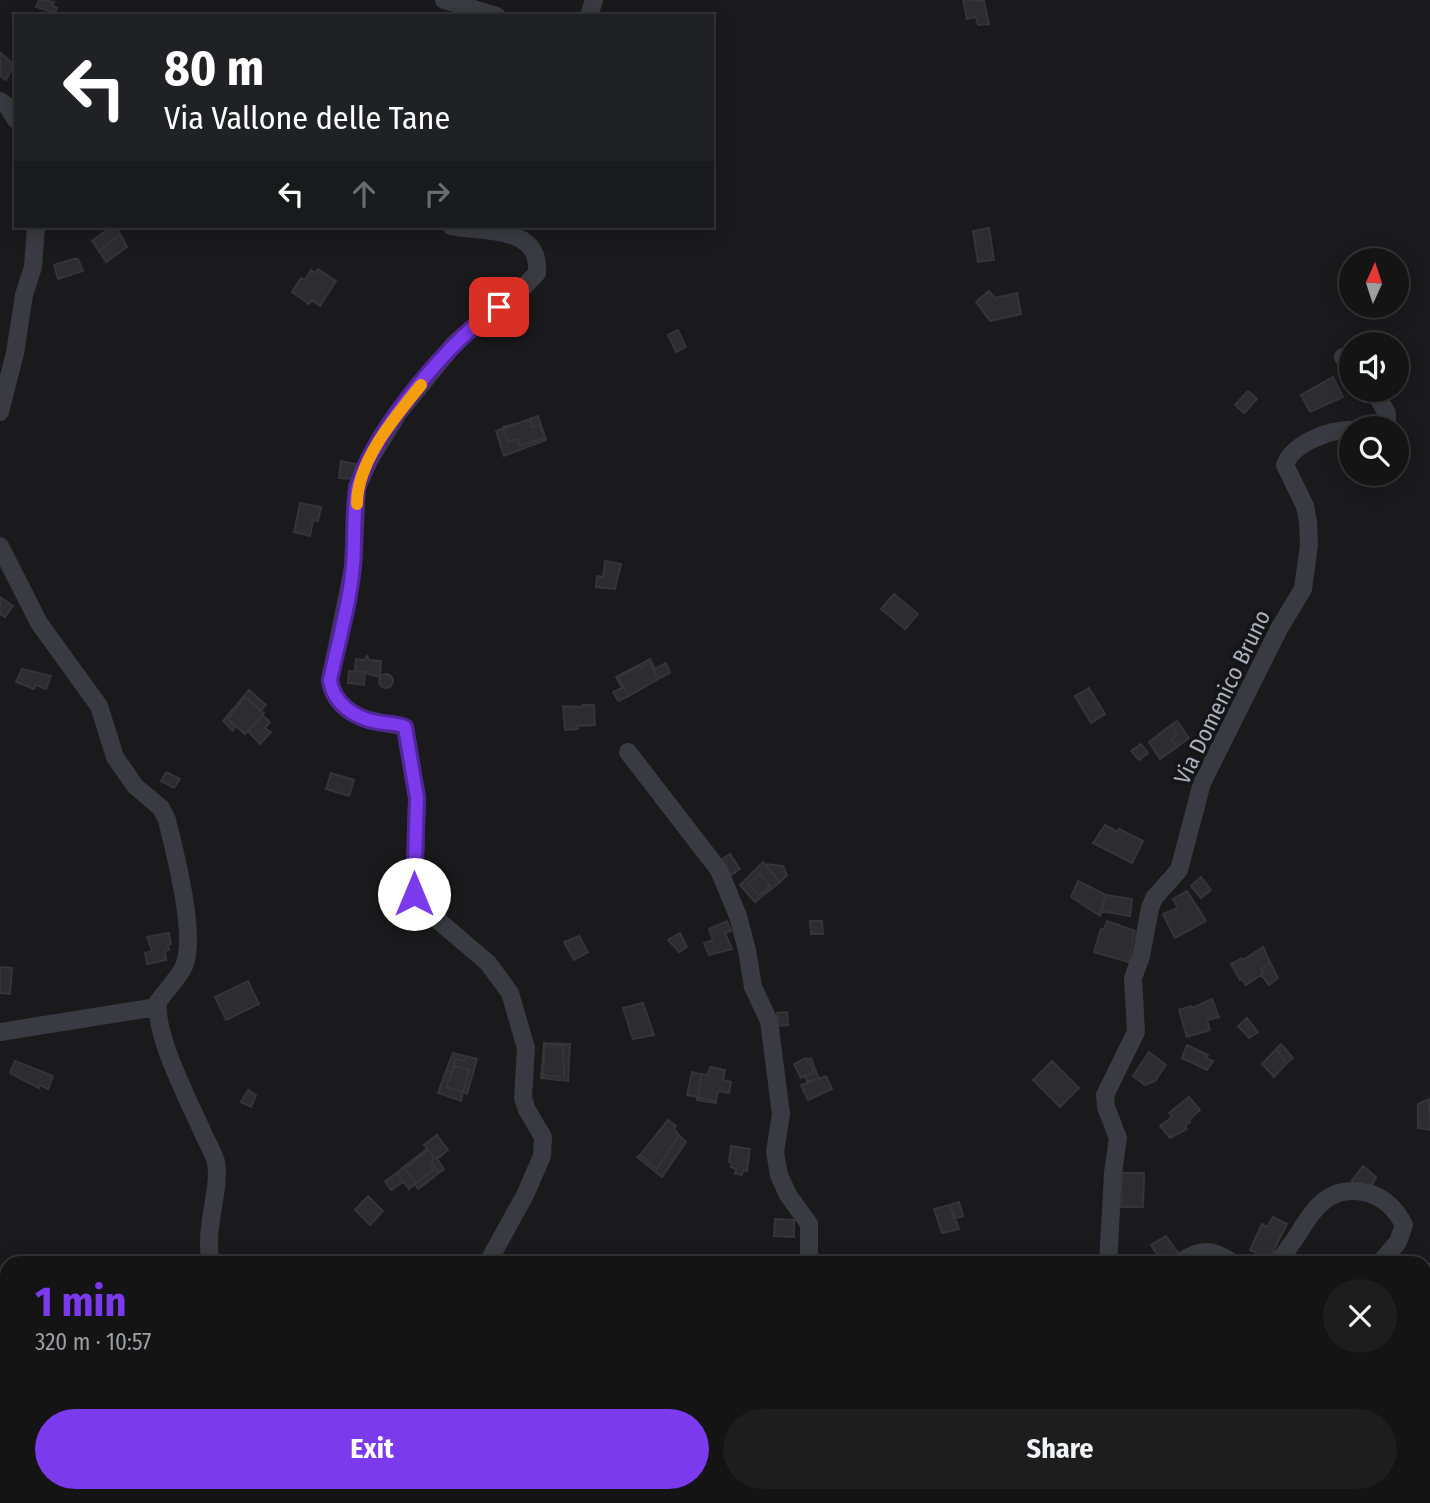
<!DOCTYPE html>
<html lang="en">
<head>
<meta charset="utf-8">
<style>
	body { margin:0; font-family:"Fira Sans Condensed",sans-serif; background:#1d1d1e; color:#f1f3f6; height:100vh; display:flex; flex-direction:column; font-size:26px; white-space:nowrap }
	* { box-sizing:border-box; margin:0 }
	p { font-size:23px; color:#9d9ea0 }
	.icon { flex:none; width:38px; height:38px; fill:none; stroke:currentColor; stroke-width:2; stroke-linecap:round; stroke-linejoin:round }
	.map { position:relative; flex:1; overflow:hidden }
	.sheet { position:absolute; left:0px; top:1256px; width:1432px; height:247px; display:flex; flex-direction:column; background:#141415; border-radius:21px 21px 0 0; box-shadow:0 4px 18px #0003,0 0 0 2px #333334 }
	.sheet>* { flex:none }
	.top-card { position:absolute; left:14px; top:14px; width:700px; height:214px; border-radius:0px; box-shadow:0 4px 18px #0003,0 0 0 2px #333334; background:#202124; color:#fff; overflow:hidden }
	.needle { width:46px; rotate:3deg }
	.controls { position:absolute; left:1339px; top:248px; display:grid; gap:14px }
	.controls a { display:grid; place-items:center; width:70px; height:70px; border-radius:50%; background:#141415; box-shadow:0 4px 18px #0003,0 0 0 2px #333334; font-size:35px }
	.pin { position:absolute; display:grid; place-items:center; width:60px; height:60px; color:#fff; margin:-30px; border-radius:14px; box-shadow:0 4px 10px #0006 }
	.me { position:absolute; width:77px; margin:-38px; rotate:0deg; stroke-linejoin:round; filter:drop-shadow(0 0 5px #0008) }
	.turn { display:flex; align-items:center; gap:24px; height:147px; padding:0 35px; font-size:32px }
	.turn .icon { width:91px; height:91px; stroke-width:2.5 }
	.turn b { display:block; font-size:49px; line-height:60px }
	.lanes { display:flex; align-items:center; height:66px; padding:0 35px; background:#0003; justify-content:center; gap:35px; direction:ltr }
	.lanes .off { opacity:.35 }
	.round { display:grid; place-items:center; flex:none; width:74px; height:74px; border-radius:37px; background:#1d1d1e }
	.head { display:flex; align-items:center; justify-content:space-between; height:119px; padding:0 35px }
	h1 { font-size:42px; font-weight:700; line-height:52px; color:#7c3aed }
	.primary-button { display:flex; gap:14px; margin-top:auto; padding:14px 35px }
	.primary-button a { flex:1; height:80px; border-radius:42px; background:#7c3aed; color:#fff; font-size:28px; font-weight:700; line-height:80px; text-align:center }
	.primary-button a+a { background:#1d1d1e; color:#f1f3f6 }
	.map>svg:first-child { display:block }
	.building { fill:#2d2d31; stroke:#343439; stroke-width:2; fill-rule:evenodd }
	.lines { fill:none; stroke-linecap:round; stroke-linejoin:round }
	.street { stroke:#3a3b42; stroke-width:18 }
	.route-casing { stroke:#51269a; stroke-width:18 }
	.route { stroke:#7c3aed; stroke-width:12 }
	.slow { stroke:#f59e0b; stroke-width:12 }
	.labels { text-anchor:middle; stroke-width:7; stroke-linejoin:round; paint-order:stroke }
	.street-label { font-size:23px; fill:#abb1bd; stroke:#151518 }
</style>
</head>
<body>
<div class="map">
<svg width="1430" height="1503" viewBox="0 0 1430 1503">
	<rect width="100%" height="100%" fill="#1a1a1c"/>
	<path class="building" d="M 39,0 L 54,2 L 52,5 L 57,8 L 55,13 L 36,7 Z
		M 963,0 L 984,1 L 989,24 L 978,25 L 976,17 L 967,19 Z
		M 0,52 L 14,65 L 6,80 L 0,76 Z
		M 112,226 L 115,226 L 120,234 L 99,251 L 92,241 Z
		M 989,228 L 994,260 L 978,262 L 973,231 Z
		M 120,234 L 127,247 L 106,262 L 99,251 Z
		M 74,259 L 78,259 L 83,271 L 58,279 L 54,265 Z
		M 318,269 L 336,281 L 320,306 L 312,300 L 309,304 L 292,292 L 301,278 L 305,280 L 311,270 L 315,273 Z
		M 989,291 L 995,298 L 1017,293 L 1021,314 L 990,321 L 976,302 Z
		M 678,330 L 686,347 L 676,352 L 668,335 Z
		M 1333,377 L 1343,397 L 1310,412 L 1301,395 Z
		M 1248,391 L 1257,399 L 1244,413 L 1235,405 Z
		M 538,416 L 546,440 L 504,456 L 496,431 ZM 530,420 L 533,427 L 540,425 L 544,438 L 520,446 L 518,439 L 508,442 L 503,427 Z
		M 530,420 L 533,427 L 540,425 L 544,438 L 520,446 L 518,439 L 508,442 L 503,427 Z
		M 341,461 L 359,465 L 355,479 L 339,478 Z
		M 300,503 L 321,507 L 318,521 L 313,520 L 310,536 L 294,532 Z
		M 605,561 L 621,564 L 615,589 L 596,587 L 597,576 L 603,577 Z
		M 894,594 L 918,614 L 905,629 L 881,609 Z
		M 0,597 L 13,606 L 5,617 L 0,614 Z
		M 367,656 L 370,660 L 381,661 L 380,677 L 355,671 L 356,659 L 365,660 Z
		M 650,659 L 655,669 L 666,663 L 670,673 L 658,679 L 650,663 L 641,668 L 640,665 L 618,678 L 629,696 L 618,701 L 613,692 L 622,688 L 616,677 Z
		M 650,663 L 658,679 L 629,696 L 618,678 L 640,665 L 641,668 Z
		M 22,669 L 51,676 L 46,689 L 36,685 L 34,689 L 16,682 Z
		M 349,671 L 365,672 L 364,685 L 348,683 Z
		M379 681a7 7 0 1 1 14 0a7 7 0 1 1-14 0Z
		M 1089,688 L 1105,714 L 1091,723 L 1075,696 Z
		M 249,690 L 266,705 L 260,711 L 245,697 L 228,719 L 235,725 L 233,731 L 223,721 Z
		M 245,697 L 264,713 L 245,734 L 228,719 Z
		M 583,705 L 594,705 L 595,725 L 577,726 L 578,729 L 565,730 L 563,706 L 584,707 Z
		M 262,715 L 270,722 L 265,728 L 271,732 L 260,744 L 248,731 Z
		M 1177,721 L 1189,738 L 1177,747 L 1171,739 L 1177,734 L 1171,725 Z
		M 1171,725 L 1177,734 L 1171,739 L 1177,747 L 1160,759 L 1149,742 Z
		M 1141,744 L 1148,753 L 1139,760 L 1131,751 Z
		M 166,772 L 180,779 L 174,788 L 161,781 Z
		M 331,773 L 354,780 L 349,796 L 326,789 Z
		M 1105,825 L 1118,832 L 1119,829 L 1143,841 L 1132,863 L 1093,843 Z
		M 730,854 L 740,869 L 728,877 L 718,862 Z
		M 763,862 L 780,882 L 755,902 L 740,885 ZM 760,874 L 770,886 L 759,895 L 748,884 Z
		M 764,864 L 783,866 L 787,875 L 780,882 Z
		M 760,874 L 770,886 L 759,895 L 748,884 Z
		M 1201,877 L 1211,890 L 1201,898 L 1191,886 Z
		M 1078,881 L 1106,895 L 1100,916 L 1071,897 Z
		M 1187,891 L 1206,921 L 1175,938 L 1163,914 L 1178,908 L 1173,899 Z
		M 1106,895 L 1132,899 L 1130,916 L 1101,911 Z
		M 727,921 L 731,931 L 725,933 L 732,949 L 709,955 L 704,943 L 713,940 L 709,929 Z
		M 810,921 L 822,921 L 823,934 L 811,934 Z
		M 1107,921 L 1135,931 L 1129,962 L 1094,952 L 1101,929 L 1104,929 Z
		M 169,933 L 171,944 L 168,945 L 169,950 L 165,951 L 166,960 L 147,964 L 145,953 L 152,951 L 147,937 Z
		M 680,933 L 687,947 L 679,952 L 668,940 Z
		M 579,936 L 588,952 L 574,960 L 564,942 Z
		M 1263,947 L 1270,962 L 1261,969 L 1264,973 L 1246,985 L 1242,979 L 1240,980 L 1231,964 L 1242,958 L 1243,960 Z
		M 1270,962 L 1278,978 L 1269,985 L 1261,974 L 1264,973 L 1261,969 Z
		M 0,967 L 12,968 L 10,994 L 0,993 Z
		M 248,981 L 259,1004 L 226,1020 L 215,997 Z
		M 1212,999 L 1219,1017 L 1207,1020 L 1210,1030 L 1187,1037 L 1179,1010 L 1191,1006 L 1192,1008 Z
		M 643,1003 L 654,1035 L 633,1039 L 623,1008 Z
		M 787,1012 L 788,1025 L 778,1026 L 777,1013 Z
		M 1247,1018 L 1258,1032 L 1249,1038 L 1238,1026 Z
		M 544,1043 L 570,1044 L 568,1081 L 541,1078 ZM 545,1044 L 563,1046 L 564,1077 L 543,1075 Z
		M 545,1044 L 563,1046 L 564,1077 L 543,1075 Z
		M 1281,1044 L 1293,1058 L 1287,1063 L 1276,1049 Z
		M 1187,1045 L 1208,1055 L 1206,1058 L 1213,1061 L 1207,1070 L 1182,1058 Z
		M 1276,1049 L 1287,1063 L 1274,1077 L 1262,1064 Z
		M 1149,1052 L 1166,1065 L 1155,1081 L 1145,1085 L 1133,1076 Z
		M 453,1053 L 465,1056 L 464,1061 L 455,1059 L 452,1073 L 446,1071 Z
		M 465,1056 L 477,1059 L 467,1094 L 463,1092 L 469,1070 L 454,1066 L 455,1059 L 464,1061 Z
		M 806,1058 L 814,1072 L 801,1078 L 794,1064 Z
		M 811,1058 L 819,1079 L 807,1081 L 805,1077 L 814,1072 L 807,1060 Z
		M 15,1061 L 53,1076 L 48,1089 L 40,1085 L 39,1088 L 10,1073 Z
		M 1052,1061 L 1079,1088 L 1060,1107 L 1033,1080 Z
		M 454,1066 L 469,1070 L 463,1092 L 446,1087 Z
		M 710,1067 L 725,1070 L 723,1080 L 731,1082 L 729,1093 L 718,1091 L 716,1101 L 698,1097 L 701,1074 L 708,1075 Z
		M 446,1071 L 452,1073 L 446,1087 L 463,1092 L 461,1101 L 438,1093 Z
		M 692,1072 L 701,1074 L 698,1097 L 716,1101 L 716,1103 L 697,1100 L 697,1097 L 687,1095 Z
		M 826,1076 L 832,1089 L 808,1100 L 801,1085 Z
		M 248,1090 L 256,1095 L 251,1107 L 241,1102 Z
		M 1189,1097 L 1200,1110 L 1189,1120 L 1190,1122 L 1185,1126 L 1187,1129 L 1170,1138 L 1160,1126 L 1172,1117 L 1169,1113 Z
		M 1429,1099 L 1430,1130 L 1418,1128 L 1418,1104 Z
		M 668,1120 L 676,1126 L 674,1129 L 679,1135 L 657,1169 L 640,1155 Z
		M 437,1135 L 448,1150 L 437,1159 L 444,1169 L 439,1173 L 432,1161 L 434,1158 L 428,1150 L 409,1166 L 407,1164 L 427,1149 L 424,1145 Z
		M 679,1135 L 686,1142 L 662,1177 L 637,1157 L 640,1155 L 657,1169 Z
		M 731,1146 L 750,1149 L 747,1171 L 743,1170 L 742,1175 L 735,1174 L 736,1169 L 731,1167 L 732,1163 L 729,1162 Z
		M 428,1150 L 434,1158 L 430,1163 L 434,1169 L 416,1183 L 405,1169 Z
		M 432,1161 L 439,1173 L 418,1189 L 415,1184 L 409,1189 L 397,1173 L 407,1164 L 409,1166 L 405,1169 L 416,1183 L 434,1169 L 430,1163 Z
		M 1363,1166 L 1376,1177 L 1371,1188 L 1350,1183 Z
		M 397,1173 L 403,1182 L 391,1190 L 385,1181 Z
		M 1122,1173 L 1144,1173 L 1143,1207 L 1121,1207 Z
		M 368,1196 L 383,1211 L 370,1225 L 355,1210 Z
		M 959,1202 L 963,1216 L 954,1219 L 950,1205 Z
		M 950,1205 L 959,1229 L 942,1233 L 934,1209 Z
		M 1273,1217 L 1287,1224 L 1269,1259 L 1250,1250 L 1262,1224 L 1267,1227 Z
		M 775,1219 L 794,1220 L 794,1237 L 774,1236 Z
		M 1166,1236 L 1179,1254 L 1163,1263 L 1151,1245 Z
		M 1145,1256 L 1145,1264 L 1111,1264 L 1116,1257 Z
		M 221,1496 L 256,1496 L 248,1503 L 213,1503 Z
		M 488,1496 L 509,1496 L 506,1503 L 485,1503 Z
		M 867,1496 L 898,1496 L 898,1503 L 870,1503 Z
		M 1095,1496 L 1129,1496 L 1130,1499 L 1119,1503 L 1096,1503 Z"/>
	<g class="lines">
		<path class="street" d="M 444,0 L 497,16
			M 589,16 L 594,0
			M 0,101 L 8,107 L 16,120
			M 451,226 C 478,233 541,223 537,273 L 513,298 L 485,317 L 455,343 L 399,412 L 370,459 L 357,487 L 353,568 L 330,680 C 334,707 357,719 383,723 C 391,725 397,724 405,728 L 417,798 L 414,894 L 420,905 L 488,963 L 510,993 L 526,1048 L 523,1098 L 527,1110 L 543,1137 L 542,1156 L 525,1195 L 487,1264
			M 1343,357 L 1351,363
			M 0,412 L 15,353 L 24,295 L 33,267 L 36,226
			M 1369,429 L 1379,426 L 1387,420 L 1387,413 L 1373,390
			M 0,546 L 39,623 L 99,706 L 115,757 L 135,786 L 161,808 L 167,820 C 175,853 197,936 184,966 C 178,979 166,990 158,1002 C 154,1035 189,1101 203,1133 C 207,1142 213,1152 216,1162 C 221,1191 203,1229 211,1264
			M 628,752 L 719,870 L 738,916 L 747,950 L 753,987 L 769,1021 L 781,1114 L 775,1152 L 779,1175 L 788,1195 L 809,1224 L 809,1264
			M 0,1032 L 157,1007
			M 1108,1264 L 1113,1173 L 1118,1138 L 1106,1107 L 1105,1095 L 1136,1032 L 1133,978 L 1141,956 L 1150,908 L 1154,898 L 1179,870 L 1202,783 L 1280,627 L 1303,589 L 1309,545 L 1308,522 L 1305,506 L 1285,465 C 1292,444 1330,429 1351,430
			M 1177,1264 C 1202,1248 1210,1248 1235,1264
			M 1275,1264 C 1305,1237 1313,1179 1368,1193 C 1385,1198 1396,1209 1404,1225 L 1398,1242 L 1379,1264
			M 1424,1370 L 1430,1369
			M 0,1380 L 7,1389
			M 0,1436 L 7,1411
			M 949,1496 L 950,1503
			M 994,1496 L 997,1503
			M 200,1503 L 201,1496
			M 717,1503 L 721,1496
			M 1348,1503 L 1348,1496"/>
	</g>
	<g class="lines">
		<g class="route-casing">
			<path id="route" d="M 414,894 L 417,798 L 405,727 C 396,723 387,724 377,722 C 354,718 333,703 330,680 C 338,642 350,603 353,565 C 355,545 353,501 358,485 C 377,427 449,341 499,307"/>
		</g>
		<use href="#route" class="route"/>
		<path class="slow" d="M 357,504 C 357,461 395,417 421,385"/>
	</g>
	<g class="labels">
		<g class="street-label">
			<text transform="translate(1222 697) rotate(-64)" y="8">Via Domenico Bruno</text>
		</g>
	</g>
</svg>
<div class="controls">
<a><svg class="needle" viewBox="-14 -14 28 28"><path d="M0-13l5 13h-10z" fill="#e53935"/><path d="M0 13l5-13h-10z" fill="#9d9ea0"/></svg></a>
<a><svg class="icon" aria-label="sound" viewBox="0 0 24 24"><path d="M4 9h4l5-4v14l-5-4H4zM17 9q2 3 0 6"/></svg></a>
<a><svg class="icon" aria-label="search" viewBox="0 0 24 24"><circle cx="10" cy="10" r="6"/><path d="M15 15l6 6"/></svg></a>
</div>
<div class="pin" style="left:499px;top:307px;background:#d93025"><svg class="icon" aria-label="arrive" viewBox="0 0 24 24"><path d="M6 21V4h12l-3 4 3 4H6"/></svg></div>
<svg class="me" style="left:414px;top:894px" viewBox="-20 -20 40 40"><circle r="19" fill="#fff"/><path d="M0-13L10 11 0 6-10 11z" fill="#7c3aed"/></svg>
<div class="top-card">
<div class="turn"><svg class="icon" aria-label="left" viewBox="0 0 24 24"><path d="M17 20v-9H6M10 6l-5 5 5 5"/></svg><div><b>80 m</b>Via Vallone delle Tane</div></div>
<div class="lanes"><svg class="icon" aria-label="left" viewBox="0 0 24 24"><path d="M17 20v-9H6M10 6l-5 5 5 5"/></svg><svg class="icon off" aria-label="ahead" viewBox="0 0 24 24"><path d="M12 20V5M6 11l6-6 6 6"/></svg><svg class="icon off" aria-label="right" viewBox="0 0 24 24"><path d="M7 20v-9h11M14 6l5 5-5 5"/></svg></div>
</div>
<section class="sheet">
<div class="head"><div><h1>1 min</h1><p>320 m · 10:57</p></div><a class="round"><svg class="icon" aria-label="close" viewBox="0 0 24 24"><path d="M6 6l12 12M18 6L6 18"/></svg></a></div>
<div class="primary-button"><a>Exit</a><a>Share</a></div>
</section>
</div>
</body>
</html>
